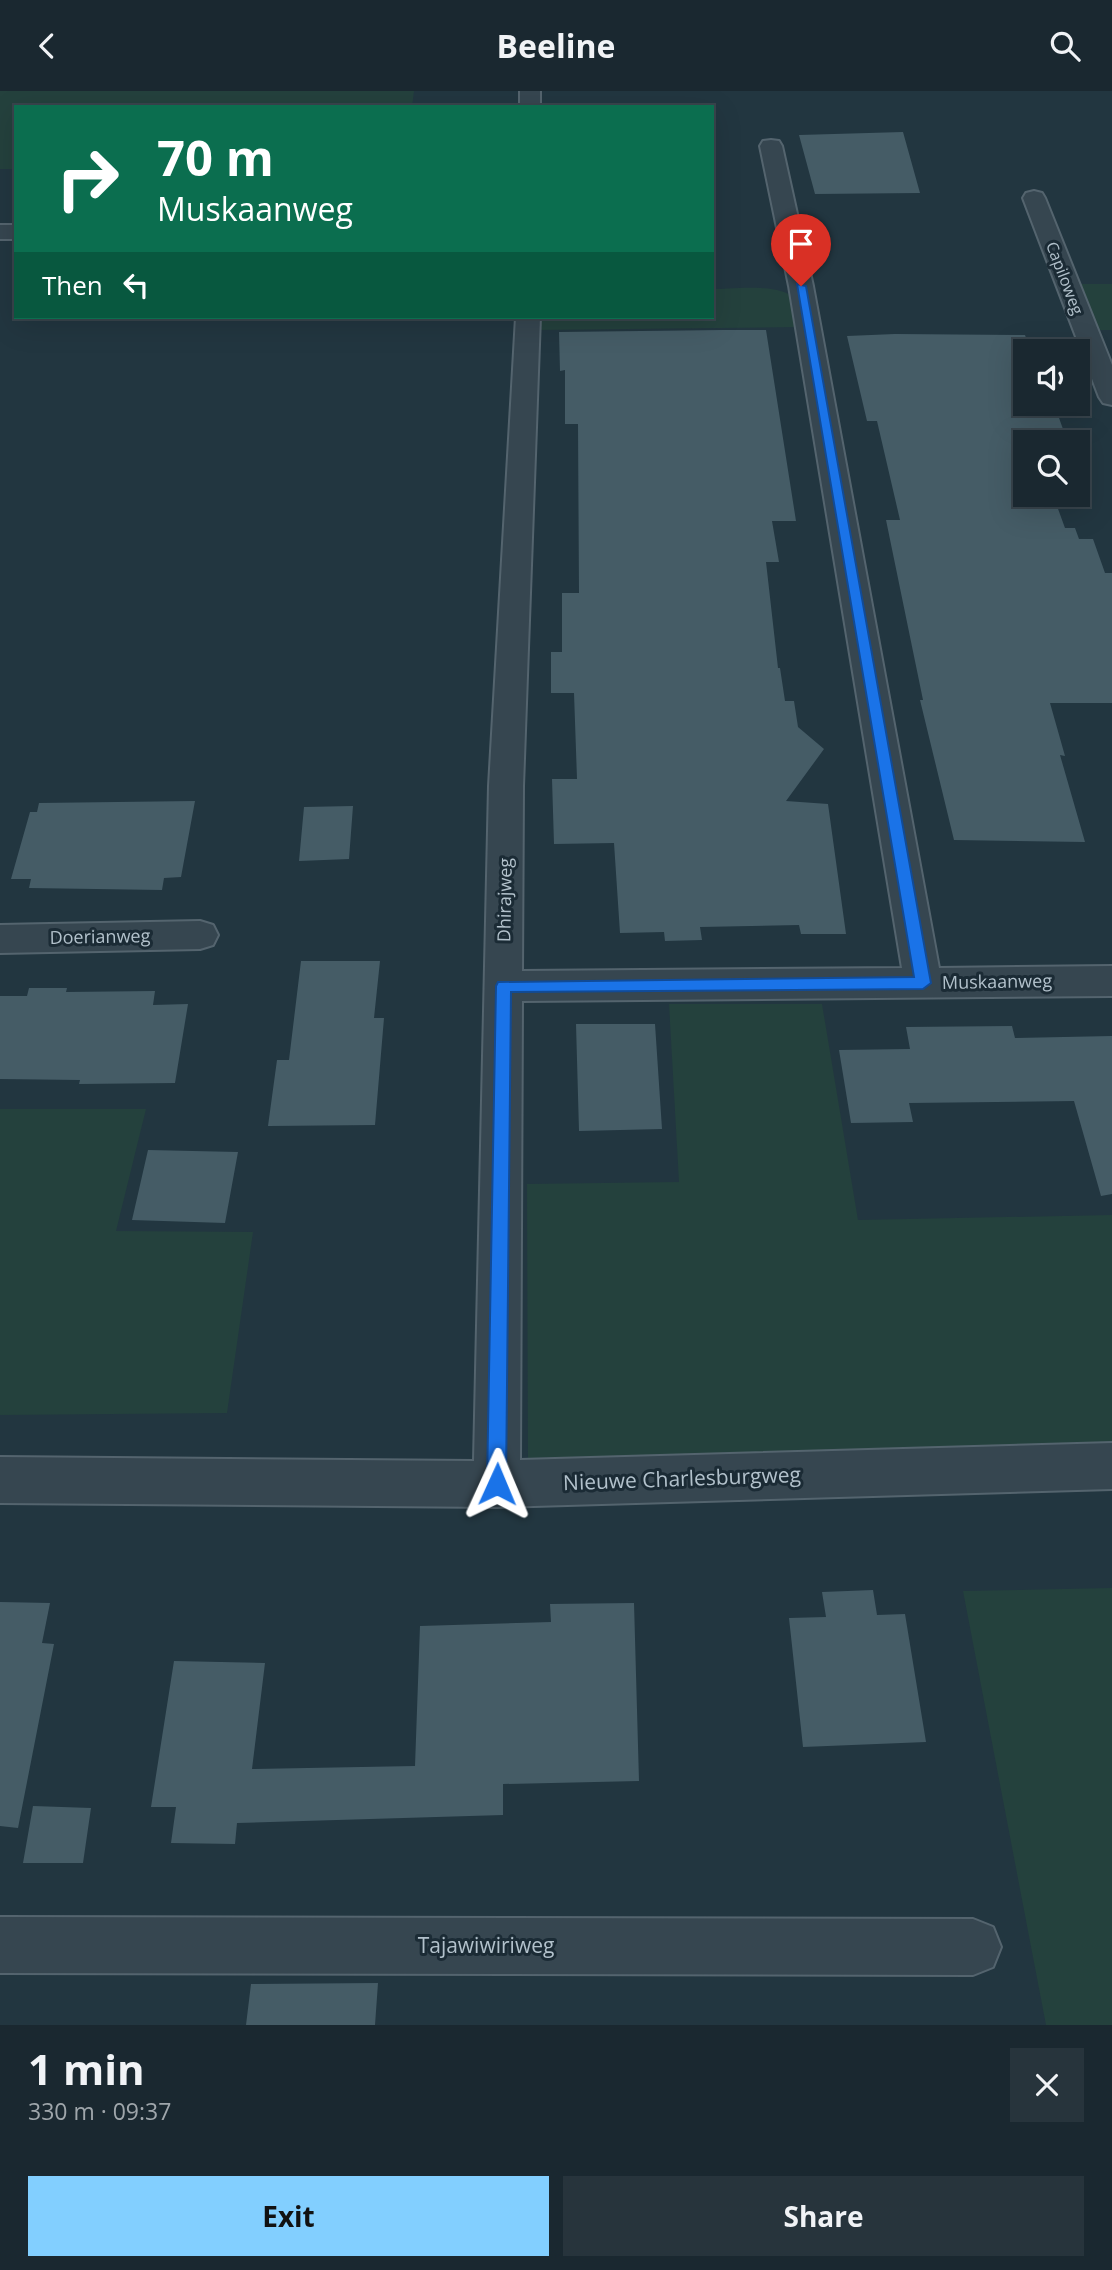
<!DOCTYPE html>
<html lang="en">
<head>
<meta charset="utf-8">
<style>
	body { margin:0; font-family:"Open Sans",sans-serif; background:#27343c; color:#f1f3f6; height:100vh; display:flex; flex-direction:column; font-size:26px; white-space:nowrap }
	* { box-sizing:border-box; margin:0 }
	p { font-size:23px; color:#9fa6ab }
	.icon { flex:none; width:38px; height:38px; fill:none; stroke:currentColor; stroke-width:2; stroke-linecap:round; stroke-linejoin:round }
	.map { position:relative; height:1934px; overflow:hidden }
	.panel { display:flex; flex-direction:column; background:#1a2830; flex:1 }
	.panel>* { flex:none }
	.top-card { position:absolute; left:14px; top:14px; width:700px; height:214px; border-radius:0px; box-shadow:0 7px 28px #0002,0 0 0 2px #38444c; background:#0b6e4f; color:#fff; overflow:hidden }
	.fabs { position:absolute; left:1013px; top:248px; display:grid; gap:14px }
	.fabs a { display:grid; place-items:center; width:77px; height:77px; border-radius:0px; background:#1a2830; box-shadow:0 7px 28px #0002,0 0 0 2px #38444c; font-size:35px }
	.pin { position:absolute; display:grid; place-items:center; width:60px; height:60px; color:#fff; margin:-72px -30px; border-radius:50% 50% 50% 0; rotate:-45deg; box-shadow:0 0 7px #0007 }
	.pin .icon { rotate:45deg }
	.me { position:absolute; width:77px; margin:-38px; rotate:1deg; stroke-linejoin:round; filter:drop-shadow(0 0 5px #0008) }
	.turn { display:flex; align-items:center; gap:24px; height:147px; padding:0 28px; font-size:32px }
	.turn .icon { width:91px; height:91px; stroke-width:2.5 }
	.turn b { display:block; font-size:49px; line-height:60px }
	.then { display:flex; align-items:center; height:66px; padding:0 28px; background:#0003; gap:14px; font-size:26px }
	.round { display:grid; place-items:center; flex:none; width:74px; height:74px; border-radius:0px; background:#27343c }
	.head { display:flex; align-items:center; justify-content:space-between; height:119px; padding:0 28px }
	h1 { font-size:42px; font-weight:700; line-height:52px }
	.primary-button { display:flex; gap:14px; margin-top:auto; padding:14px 28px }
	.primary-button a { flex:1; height:80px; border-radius:0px; background:#82cfff; color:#111; font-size:28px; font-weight:700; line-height:80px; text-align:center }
	.primary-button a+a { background:#27343c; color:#f1f3f6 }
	header { display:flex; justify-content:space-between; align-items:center; height:91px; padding:0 28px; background:#1a2830; font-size:32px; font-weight:700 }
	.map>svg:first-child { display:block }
	.green { fill:#24413d }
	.building { fill:#455c66 }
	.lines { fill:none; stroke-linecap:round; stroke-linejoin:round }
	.street-casing { stroke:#54646e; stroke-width:4 }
	.street { fill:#364650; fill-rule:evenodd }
	.route { fill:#1a73e8; stroke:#114b97; stroke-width:2 }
	.labels { text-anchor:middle; stroke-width:6; stroke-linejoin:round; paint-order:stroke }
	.far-street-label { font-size:16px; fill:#b2c1cb; stroke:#1b2b35 }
	.street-label { font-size:18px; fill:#b2c1cb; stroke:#1b2b35 }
	.near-street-label { font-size:21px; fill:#b2c1cb; stroke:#1b2b35 }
</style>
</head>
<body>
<header><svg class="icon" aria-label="back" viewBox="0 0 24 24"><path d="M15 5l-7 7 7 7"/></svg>Beeline<svg class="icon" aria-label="search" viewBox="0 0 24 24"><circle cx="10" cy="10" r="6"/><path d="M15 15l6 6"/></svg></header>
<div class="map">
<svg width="1112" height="1934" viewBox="0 0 1112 1934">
	<rect width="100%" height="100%" fill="#223640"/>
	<path class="green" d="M 0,0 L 414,0 L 412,16 L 16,16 L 16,78 L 0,78 Z
		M 1076,193 L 1112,193 L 1112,239 L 1094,239 Z
		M 712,198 C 732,198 790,190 797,213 C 799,220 799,229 800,236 L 538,239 L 537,226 L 712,226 Z
		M 669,913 L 822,913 L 858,1129 L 1112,1124 L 1112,1353 L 528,1367 L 527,1093 L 679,1091 Z
		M 0,1018 L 146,1018 L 116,1140 L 253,1141 L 227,1322 L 0,1324 Z
		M 1112,1497 L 1112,1934 L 1046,1934 L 963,1500 Z"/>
	<path class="building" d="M 903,41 L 920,102 L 815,103 L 799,44 Z
		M 722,239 L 766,239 L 796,430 L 772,430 L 779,471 L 766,471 L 778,577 L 780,577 L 785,610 L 794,610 L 798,636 L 824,658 L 786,710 L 828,713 L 846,843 L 801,843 L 799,834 L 700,836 L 702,849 L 665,850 L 664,841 L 620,842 L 614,752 L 554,753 L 552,688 L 577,688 L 574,602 L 551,602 L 551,561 L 562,561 L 562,502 L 579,502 L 578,333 L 565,333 L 565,279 L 560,280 L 559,241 Z
		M 895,243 L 1025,244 L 1031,261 L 1026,261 L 1026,313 L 1054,313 L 1068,352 L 1026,352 L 1026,404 L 1053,404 L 1065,437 L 1075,437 L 1079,448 L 1093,448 L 1105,482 L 1112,482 L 1112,612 L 1050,612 L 1065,665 L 1060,664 L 1085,751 L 954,749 L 920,609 L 923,609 L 886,429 L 900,429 L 877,330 L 867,330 L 847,245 Z
		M 195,710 L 181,786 L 164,787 L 162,799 L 29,797 L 31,788 L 11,788 L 30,721 L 37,721 L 39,712 Z
		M 353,715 L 349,768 L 299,770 L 304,716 Z
		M 301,870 L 380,870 L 374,927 L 384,927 L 375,1034 L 268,1035 L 277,969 L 289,969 Z
		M 29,897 L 67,897 L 66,901 L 155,900 L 153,914 L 188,913 L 175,992 L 79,993 L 80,989 L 0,988 L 0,905 L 27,905 Z
		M 576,933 L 655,933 L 662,1038 L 579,1040 Z
		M 1012,935 L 1015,947 L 1112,945 L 1112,1103 L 1101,1105 L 1074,1010 L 909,1012 L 913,1031 L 851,1032 L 839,959 L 910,958 L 906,936 Z
		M 148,1059 L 238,1061 L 225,1132 L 132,1129 Z
		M 873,1499 L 877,1524 L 905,1523 L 926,1651 L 803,1656 L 789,1527 L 826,1526 L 822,1501 Z
		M 0,1511 L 50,1512 L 42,1552 L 54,1553 L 18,1737 L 0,1735 Z
		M 634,1512 L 639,1690 L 503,1693 L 503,1724 L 237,1732 L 235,1753 L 171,1752 L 176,1716 L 151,1716 L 174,1570 L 265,1572 L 252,1678 L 415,1675 L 420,1535 L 551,1531 L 550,1513 Z
		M 33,1715 L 91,1717 L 83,1772 L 23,1772 Z
		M 378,1892 L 375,1934 L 246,1934 L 251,1893 Z"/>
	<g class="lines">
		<g class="street-casing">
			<path id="street" d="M 520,0 L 540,0 L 540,16 L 520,16 Z
				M 771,49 L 779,50 L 782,55 L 813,195 L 939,877 L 1112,875 L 1112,905 L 522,910 L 520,1369 L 1112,1352 L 1112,1398 L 497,1416 L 0,1412 L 0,1366 L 474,1370 L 489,695 L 516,226 L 540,226 L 523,695 L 522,880 L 902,877 L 789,195 L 760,55 L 763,50 Z
				M 1034,100 L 1042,102 L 1045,107 L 1112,274 L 1112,314 L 1103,312 L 1099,306 L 1023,107 L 1026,102 Z
				M 0,134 L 16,134 L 16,148 L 0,148 Z
				M 200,830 L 213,834 L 218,844 L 213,854 L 200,858 L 0,862 L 0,834 Z
				M 0,1826 L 973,1828 L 993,1836 L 1001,1856 L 993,1876 L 973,1884 L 0,1882 Z"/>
		</g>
		<use href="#street" class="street"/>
	</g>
	<path class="route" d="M 797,193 L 806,195 L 931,892 L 923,898 L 511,901 L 506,1393 L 504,1400 L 497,1403 L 490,1400 L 487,1393 L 496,895 L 498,891 L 914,886 Z"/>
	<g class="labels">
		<g class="far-street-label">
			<text transform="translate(1065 187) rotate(69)" y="6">Capiloweg</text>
		</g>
		<g class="street-label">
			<text transform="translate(505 809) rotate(-89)" y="6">Dhirajweg</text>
			<text transform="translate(100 846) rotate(-1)" y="6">Doerianweg</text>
			<text transform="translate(997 891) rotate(-1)" y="6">Muskaanweg</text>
		</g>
		<g class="near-street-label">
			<text transform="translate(682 1388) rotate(-2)" y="7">Nieuwe Charlesburgweg</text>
			<text x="486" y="1862">Tajawiwiriweg</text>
		</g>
	</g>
</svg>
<div class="fabs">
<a><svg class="icon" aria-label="sound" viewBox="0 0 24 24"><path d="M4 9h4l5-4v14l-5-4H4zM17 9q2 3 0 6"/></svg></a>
<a><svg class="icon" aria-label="search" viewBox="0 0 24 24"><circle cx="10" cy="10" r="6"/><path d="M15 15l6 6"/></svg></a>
</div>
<div class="pin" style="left:801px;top:195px;background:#d93025"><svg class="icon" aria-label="arrive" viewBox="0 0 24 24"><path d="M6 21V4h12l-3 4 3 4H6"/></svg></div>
<svg class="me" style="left:497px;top:1393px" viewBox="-20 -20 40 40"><path d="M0-17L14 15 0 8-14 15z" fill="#1a73e8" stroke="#fff" stroke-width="4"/></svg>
<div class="top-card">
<div class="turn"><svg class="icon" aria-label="right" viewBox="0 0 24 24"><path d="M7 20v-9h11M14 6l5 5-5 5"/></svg><div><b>70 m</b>Muskaanweg</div></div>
<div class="then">Then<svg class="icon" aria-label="left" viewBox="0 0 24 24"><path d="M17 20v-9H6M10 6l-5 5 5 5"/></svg></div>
</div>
</div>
<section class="panel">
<div class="head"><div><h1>1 min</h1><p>330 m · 09:37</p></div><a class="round"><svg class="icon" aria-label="close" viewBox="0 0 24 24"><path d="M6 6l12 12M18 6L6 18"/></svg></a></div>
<div class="primary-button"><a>Exit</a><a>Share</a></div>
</section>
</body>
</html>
